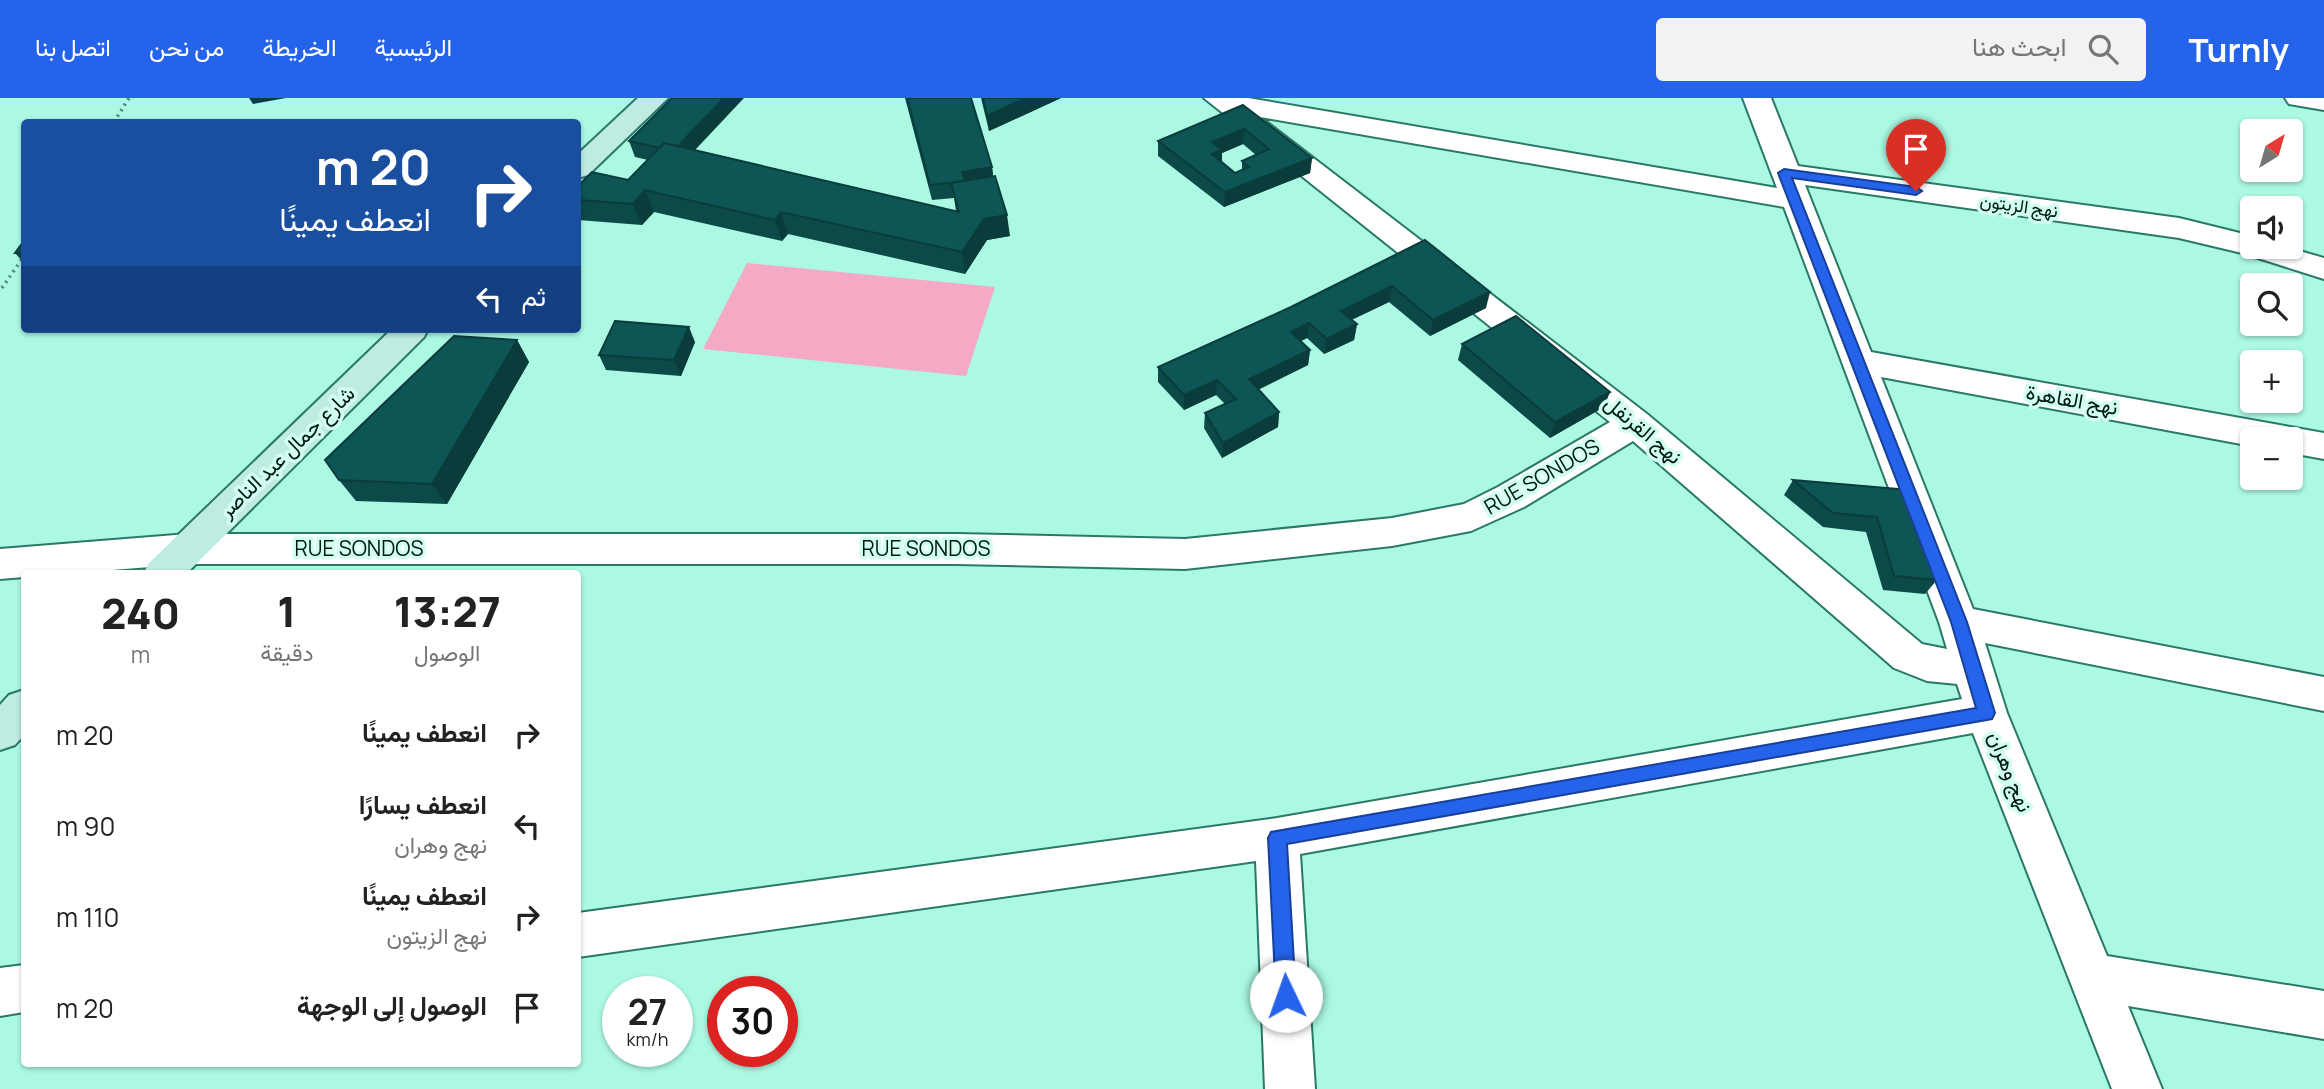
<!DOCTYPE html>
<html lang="ar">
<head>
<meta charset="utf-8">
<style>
	body { margin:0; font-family:Manrope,Vazirmatn,sans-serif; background:#f2f2f2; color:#222; direction:rtl; height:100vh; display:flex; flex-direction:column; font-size:26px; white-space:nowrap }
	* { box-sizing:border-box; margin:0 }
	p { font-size:23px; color:#767676 }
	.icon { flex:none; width:38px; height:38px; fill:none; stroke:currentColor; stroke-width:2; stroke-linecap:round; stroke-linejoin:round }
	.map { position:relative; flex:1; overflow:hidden; direction:ltr }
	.details { position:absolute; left:21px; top:472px; width:560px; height:497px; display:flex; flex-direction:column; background:#fff; border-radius:7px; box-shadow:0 2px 5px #0004; direction:rtl }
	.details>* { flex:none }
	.banner { position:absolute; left:21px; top:21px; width:560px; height:214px; border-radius:7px; box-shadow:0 2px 5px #0004; direction:rtl; background:#1a4fa0; color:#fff; overflow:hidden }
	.needle { width:46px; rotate:37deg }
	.controls { position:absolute; left:2240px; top:21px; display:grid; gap:14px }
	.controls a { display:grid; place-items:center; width:63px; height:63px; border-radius:7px; background:#fff; box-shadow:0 2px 5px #0004; font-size:35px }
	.speed { position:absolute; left:602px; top:878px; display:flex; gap:14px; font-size:35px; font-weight:700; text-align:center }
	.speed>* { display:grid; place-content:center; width:91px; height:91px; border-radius:50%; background:#fff; box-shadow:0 2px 5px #0004; line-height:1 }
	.speed small { font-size:18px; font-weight:400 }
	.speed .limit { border:10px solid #d22; background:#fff; color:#111 }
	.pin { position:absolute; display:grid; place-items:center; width:60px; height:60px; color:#fff; margin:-72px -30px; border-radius:50% 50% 50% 0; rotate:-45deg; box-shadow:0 0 7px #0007 }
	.pin .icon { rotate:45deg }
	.me { position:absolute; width:77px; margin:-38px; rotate:357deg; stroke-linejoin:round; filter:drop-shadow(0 0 5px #0008) }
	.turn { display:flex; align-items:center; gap:24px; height:147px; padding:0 35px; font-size:32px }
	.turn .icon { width:91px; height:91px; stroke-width:2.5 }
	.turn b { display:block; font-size:49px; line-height:60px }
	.then { display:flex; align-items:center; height:66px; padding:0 35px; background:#0003; gap:14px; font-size:26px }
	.eta { display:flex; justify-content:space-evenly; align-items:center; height:119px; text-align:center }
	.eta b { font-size:42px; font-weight:800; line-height:49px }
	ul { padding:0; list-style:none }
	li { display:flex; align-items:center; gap:21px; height:91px; padding:0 35px }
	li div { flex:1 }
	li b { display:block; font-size:26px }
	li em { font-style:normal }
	header { display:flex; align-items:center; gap:42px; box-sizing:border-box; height:98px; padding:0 35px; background:#2563eb; color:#fff }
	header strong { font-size:33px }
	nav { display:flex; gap:38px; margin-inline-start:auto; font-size:24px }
	.search { width:490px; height:63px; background:#f2f2f2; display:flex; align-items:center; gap:18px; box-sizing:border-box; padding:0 24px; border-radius:7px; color:#767676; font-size:26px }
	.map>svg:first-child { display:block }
	.green { fill:#f5a9c5 }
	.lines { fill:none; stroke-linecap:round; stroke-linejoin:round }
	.minor-casing { stroke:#2a7967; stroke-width:4 }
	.tertiary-casing { stroke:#2a7967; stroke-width:4 }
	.secondary-casing { stroke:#2a7967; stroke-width:4 }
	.path { stroke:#528476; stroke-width:3.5; stroke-dasharray:2 4.5; stroke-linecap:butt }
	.minor { fill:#fff; fill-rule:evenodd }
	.tertiary { fill:#fff; fill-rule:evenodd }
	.secondary { fill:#bfece2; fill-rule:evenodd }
	.wall { fill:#0c4949; fill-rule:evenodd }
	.shaded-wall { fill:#0a3c3c }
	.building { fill:#0e5555; stroke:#0a3c3c; stroke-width:2; fill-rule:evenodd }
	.route { fill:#2563eb; stroke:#184099; stroke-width:2 }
	.labels { text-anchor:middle; stroke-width:7; stroke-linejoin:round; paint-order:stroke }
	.far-street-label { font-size:18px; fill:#001912; stroke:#d2fef1 }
	.street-label { font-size:21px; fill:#001912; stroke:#d2fef1 }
</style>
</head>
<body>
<header>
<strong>Turnly</strong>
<div class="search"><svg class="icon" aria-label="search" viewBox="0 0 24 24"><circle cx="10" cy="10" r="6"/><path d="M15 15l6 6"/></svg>ابحث هنا</div>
<nav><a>الرئيسية</a><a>الخريطة</a><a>من نحن</a><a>اتصل بنا</a></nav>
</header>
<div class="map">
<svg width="2324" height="991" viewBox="0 0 2324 991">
	<rect width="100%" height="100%" fill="#abf8e3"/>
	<path class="green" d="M 747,165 L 995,189 L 966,278 L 703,251 Z"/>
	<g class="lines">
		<g class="minor-casing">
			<path id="minor" d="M 1204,0 L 1248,0 L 1777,90 L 1743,0 L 1771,0 L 1798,68 L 2179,120 L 2252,138 L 2252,149 L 2286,149 L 2324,160 L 2324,181 L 2242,155 L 2179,140 L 1805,87 L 1871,254 L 2324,335 L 2324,361 L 2291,355 L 2291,341 L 2252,341 L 2252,348 L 1881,279 L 1973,511 L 2324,579 L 2324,613 L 1985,545 L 2007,615 L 2107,858 L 2324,893 L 2324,941 L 2128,908 L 2162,991 L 2112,991 L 1973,635 L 1300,756 L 1315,991 L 1265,991 L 1256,763 L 578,859 L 578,815 L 1277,720 L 1962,601 L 1957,586 L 1927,583 L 1894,570 L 1633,343 L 1524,409 L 1471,433 L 1392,448 L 1185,471 L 956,466 L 188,466 L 62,476 L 24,476 L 24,479 L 0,481 L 0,451 L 188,436 L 956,436 L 1185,441 L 1392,420 L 1464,406 L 1498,389 L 1610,324 ZM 1260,19 L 1784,109 L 1939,524 L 1947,551 L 1922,546 L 1647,316 Z
				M 24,867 L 24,914 L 0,918 L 0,870 Z"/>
		</g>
		<g class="tertiary-casing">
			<path id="tertiary" d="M 2285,0 L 2324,0 L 2324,12 L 2289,6 Z"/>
		</g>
		<g class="secondary-casing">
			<path id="secondary" d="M 638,0 L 668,0 L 588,77 L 578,80 L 578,56 Z
				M 392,231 L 428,231 L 424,239 L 186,476 L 143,476 L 149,465 Z
				M 24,592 L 24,637 L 15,647 L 0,652 L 0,607 L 9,597 Z"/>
		</g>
		<path class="path" d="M 114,24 L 129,0
			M 2,190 L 24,158"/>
		<use href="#minor" class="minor"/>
		<use href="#tertiary" class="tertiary"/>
		<use href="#secondary" class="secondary"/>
	</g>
	<path class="wall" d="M 905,0 L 971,0 L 992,69 L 993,78 L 1010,138 L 987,142 L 965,176 L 788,136 L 782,143 L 654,114 L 642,127 L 578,122 L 578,88 L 628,82 L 648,62 L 635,59 L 629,43 L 695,52 L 956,113 L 954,100 L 932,102 Z
		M 981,0 L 1061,0 L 989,33 Z
		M 1243,7 L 1312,60 L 1310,75 L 1224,109 L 1158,58 L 1158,43 ZM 1243,46 L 1256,57 L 1242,63 L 1242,72 L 1235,75 L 1222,64 L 1222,55 Z
		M 1425,142 L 1486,210 L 1430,238 L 1389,204 L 1351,222 L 1357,226 L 1354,242 L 1324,256 L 1307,240 L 1301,243 L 1310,252 L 1308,267 L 1258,291 L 1279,314 L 1278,329 L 1222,360 L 1204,330 L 1205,315 L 1225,306 L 1216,297 L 1184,312 L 1158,284 L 1158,269 L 1291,209 Z
		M 24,143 L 24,165 L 15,155 Z
		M 517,242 L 529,264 L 447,406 L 356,403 L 339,382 Z
		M 695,244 L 681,278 L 606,272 L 599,257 Z
		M 1462,246 L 1604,309 L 1550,340 L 1458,262 Z
		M 1793,382 L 1909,392 L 1937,482 L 1925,496 L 1883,492 L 1866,434 L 1823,429 L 1784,397 Z"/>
	<path class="shaded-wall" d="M 249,0 L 286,0 L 253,6 Z
		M 724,0 L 744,0 L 680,68 L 674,53 Z
		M 1026,0 L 1061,0 L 989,33 L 987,18 Z
		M 1244,31 L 1243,46 L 1222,55 L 1221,68 L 1212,71 L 1212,44 Z
		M 1312,60 L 1310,75 L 1224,109 L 1225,94 Z
		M 992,69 L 994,85 L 966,89 L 962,74 Z
		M 645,92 L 654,114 L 642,127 L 633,106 Z
		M 781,114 L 788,136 L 782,143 L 775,122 Z
		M 1007,117 L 1010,138 L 987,142 L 965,176 L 962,154 L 984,121 Z
		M 1392,188 L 1389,204 L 1339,228 L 1341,213 Z
		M 1490,194 L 1486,210 L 1430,238 L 1433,222 Z
		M 1309,225 L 1307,240 L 1289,249 L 1291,234 Z
		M 1357,226 L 1354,242 L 1324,256 L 1327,241 Z
		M 689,229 L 695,244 L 681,278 L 674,262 Z
		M 517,242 L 529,264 L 447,406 L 432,386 Z
		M 1310,252 L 1308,267 L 1248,297 L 1249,281 Z
		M 1217,282 L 1216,297 L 1184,312 L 1184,297 Z
		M 1610,294 L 1604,309 L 1550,340 L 1555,324 Z
		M 1279,314 L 1278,329 L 1222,360 L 1223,345 Z"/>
	<path class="building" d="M 672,0 L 724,0 L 678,48 L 664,45 L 660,50 L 629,43 Z
		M 907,0 L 971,0 L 992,69 L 962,74 L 965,83 L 930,87 Z
		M 983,0 L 1026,0 L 987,18 Z
		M 1243,7 L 1312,60 L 1225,94 L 1158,43 ZM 1244,31 L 1269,51 L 1242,63 L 1249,69 L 1235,75 L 1212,56 L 1222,52 L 1212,44 Z
		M 664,45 L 959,114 L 951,85 L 995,78 L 1007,117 L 984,121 L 962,154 L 781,114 L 775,122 L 645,92 L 633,106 L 578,102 L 578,88 L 592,74 L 628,82 Z
		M 1425,142 L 1490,194 L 1433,222 L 1392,188 L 1341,213 L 1357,226 L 1327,241 L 1309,225 L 1291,234 L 1310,252 L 1249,281 L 1279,314 L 1223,345 L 1205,315 L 1236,301 L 1217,282 L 1184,297 L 1158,269 L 1291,209 Z
		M 24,143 L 24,155 L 15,155 Z
		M 1516,218 L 1610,294 L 1555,324 L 1462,246 Z
		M 615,223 L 689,229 L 674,262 L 599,257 Z
		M 454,238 L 517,242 L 432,386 L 339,382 L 325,362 Z
		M 1793,382 L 1909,392 L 1937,482 L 1894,478 L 1877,419 L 1833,415 Z"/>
	<path class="route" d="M 1784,71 L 1916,89 L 1922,93 L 1916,97 L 1792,80 L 1967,524 L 1995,615 L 1992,621 L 1287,746 L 1296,898 L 1293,905 L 1286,908 L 1279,905 L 1276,898 L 1268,740 L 1271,734 L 1976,610 L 1951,524 L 1778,75 Z"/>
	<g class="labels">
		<g class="far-street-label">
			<text transform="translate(2019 108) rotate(8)" y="6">نهج الزيتون</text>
		</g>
		<g class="street-label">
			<text transform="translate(2072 302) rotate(10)" y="7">نهج القاهرة</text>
			<text transform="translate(1643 332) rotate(40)" y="7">نهج القرنفل</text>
			<text transform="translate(287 354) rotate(-44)" y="7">شارع جمال عبد الناصر</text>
			<text transform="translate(1542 379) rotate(-30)" y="7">RUE SONDOS</text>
			<text x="359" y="458">RUE SONDOS</text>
			<text x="926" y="458">RUE SONDOS</text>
			<text transform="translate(2010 674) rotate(68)" y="7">نهج وهران</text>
		</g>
	</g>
</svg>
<div class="controls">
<a><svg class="needle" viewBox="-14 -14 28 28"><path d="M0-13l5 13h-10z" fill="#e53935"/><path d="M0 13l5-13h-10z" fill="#767676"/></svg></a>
<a><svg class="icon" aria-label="sound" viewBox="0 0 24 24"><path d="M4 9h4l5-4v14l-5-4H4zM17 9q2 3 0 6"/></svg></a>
<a><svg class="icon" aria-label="search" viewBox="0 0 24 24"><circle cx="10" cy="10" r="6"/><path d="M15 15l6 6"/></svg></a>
<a>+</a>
<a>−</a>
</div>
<div class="speed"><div>27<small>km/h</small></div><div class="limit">30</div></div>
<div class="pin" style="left:1916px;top:93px;background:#d93025"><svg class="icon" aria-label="arrive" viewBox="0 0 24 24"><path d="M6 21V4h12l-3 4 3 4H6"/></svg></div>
<svg class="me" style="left:1286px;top:898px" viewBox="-20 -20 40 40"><circle r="19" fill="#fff"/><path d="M0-13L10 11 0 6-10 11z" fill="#2563eb"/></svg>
<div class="banner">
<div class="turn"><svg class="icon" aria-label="right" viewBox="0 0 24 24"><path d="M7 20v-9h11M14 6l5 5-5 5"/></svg><div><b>20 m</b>انعطف يمينًا</div></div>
<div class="then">ثم<svg class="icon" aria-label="left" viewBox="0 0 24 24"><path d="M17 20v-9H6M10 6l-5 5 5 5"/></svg></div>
</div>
<section class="details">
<div class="eta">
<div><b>13:27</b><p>الوصول</p></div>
<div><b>1</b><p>دقيقة</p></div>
<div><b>240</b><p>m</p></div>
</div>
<ul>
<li><svg class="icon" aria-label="right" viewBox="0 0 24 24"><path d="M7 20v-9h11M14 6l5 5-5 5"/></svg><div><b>انعطف يمينًا</b></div><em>20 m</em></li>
<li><svg class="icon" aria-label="left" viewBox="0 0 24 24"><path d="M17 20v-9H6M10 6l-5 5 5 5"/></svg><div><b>انعطف يسارًا</b><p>نهج وهران</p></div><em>90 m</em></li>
<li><svg class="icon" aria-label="right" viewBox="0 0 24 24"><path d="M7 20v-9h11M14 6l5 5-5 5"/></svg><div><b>انعطف يمينًا</b><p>نهج الزيتون</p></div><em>110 m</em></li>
<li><svg class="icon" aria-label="arrive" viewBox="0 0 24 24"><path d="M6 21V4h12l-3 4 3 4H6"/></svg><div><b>الوصول إلى الوجهة</b></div><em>20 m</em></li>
</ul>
</section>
</div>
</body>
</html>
